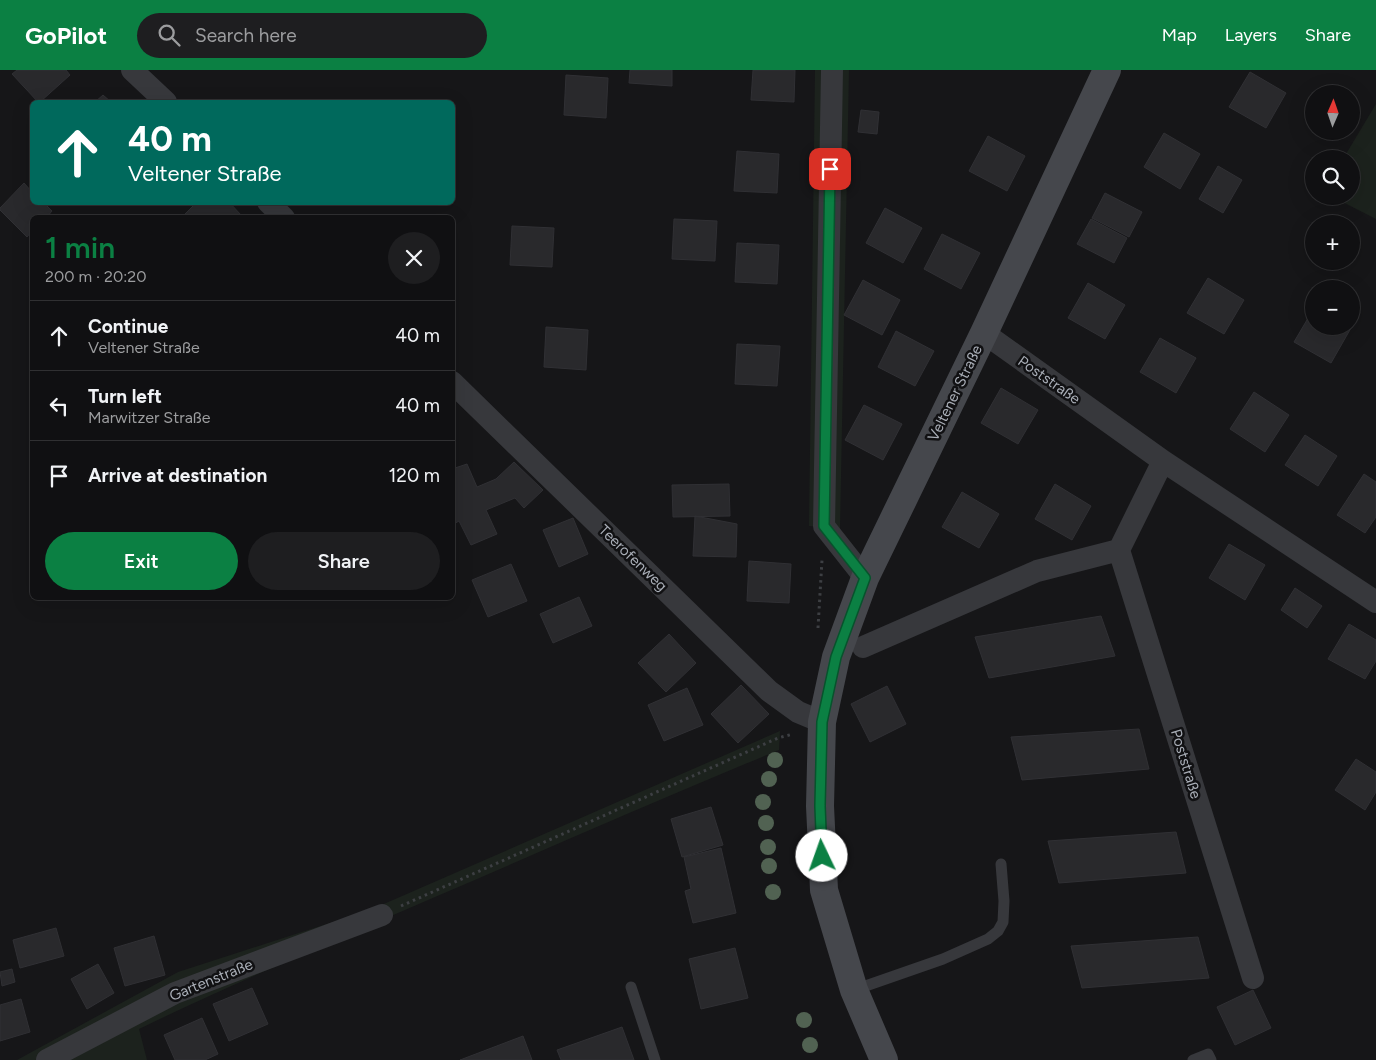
<!DOCTYPE html>
<html lang="en">
<head>
<meta charset="utf-8">
<style>
	body { margin:0; font-family:Figtree,sans-serif; background:#1e1e20; color:#f1f3f6; height:100vh; display:flex; flex-direction:column; font-size:19px; white-space:nowrap }
	* { box-sizing:border-box; margin:0 }
	p { font-size:16px; color:#9c9d9f }
	.icon { flex:none; width:28px; height:28px; fill:none; stroke:currentColor; stroke-width:2; stroke-linecap:round; stroke-linejoin:round }
	.map { position:relative; flex:1; overflow:hidden }
	.side { position:absolute; left:30px; top:145px; width:425px; height:385px; display:flex; flex-direction:column; background:#101012; border-radius:8px; box-shadow:0 5px 20px #0002,0 0 0 1px #303032 }
	.side>* { flex:none }
	.guide { position:absolute; left:30px; top:30px; width:425px; height:105px; border-radius:8px; box-shadow:0 5px 20px #0002,0 0 0 1px #303032; background:#00695c; color:#fff; overflow:hidden }
	.needle { width:32px; rotate:2deg }
	.fabs { position:absolute; left:1305px; top:15px; display:grid; gap:10px }
	.fabs a { display:grid; place-items:center; width:55px; height:55px; border-radius:50%; background:#101012; box-shadow:0 5px 20px #0002,0 0 0 1px #303032; font-size:25px }
	.pin { position:absolute; display:grid; place-items:center; width:42px; height:42px; color:#fff; margin:-21px; border-radius:10px; box-shadow:0 2px 8px #0006 }
	.me { position:absolute; width:55px; margin:-28px; rotate:357deg; stroke-linejoin:round; filter:drop-shadow(0 0 4px #0008) }
	.turn { display:flex; align-items:center; gap:18px; height:105px; padding:0 15px; font-size:22px }
	.turn .icon { width:65px; height:65px; stroke-width:2.5 }
	.turn b { display:block; font-size:35px; line-height:42px }
	.round { display:grid; place-items:center; flex:none; width:52px; height:52px; border-radius:26px; background:#1e1e20 }
	.headline { display:flex; align-items:center; justify-content:space-between; height:85px; padding:0 15px }
	h1 { font-size:30px; font-weight:600; line-height:38px; color:#0b8043 }
	.action { display:flex; gap:10px; margin-top:auto; padding:10px 15px }
	.action a { flex:1; height:58px; border-radius:30px; background:#0b8043; color:#fff; font-size:20px; font-weight:600; line-height:58px; text-align:center }
	.action a+a { background:#1e1e20; color:#f1f3f6 }
	ul { padding:0; list-style:none }
	li { display:flex; align-items:center; gap:15px; height:70px; padding:0 15px; border-top:1px solid #303032 }
	li div { flex:1 }
	li b { display:block; font-size:19px }
	li em { font-style:normal }
	header { display:flex; align-items:center; gap:30px; box-sizing:border-box; height:70px; padding:0 25px; background:#0b8043; color:#fff }
	header strong { font-size:24px }
	nav { display:flex; gap:28px; margin-inline-start:auto; font-size:18px }
	.search { width:350px; height:45px; background:#1e1e20; display:flex; align-items:center; gap:12px; box-sizing:border-box; padding:0 18px; border-radius:28px; color:#9c9d9f; font-size:19px }
	.map>svg:first-child { display:block }
	.green { fill:#1c221d }
	.building { fill:#29292c; stroke:#303034 }
	.lines { fill:none; stroke-linecap:round; stroke-linejoin:round }
	.path { stroke:#3d3f43; stroke-width:3; stroke-dasharray:2.5 4; stroke-linecap:butt }
	.service { stroke:#37383c; stroke-width:11 }
	.minor { stroke:#37383c; stroke-width:22 }
	.secondary { stroke:#45474c; stroke-width:28 }
	.tree { fill:#516252 }
	.route-casing { stroke:#07532c; stroke-width:12 }
	.route { stroke:#0b8043; stroke-width:9 }
	.labels { text-anchor:middle; stroke-width:5; stroke-linejoin:round; paint-order:stroke }
	.street-label { font-size:15px; fill:#a9aeb7; stroke:#111113 }
</style>
</head>
<body>
<header>
<strong>GoPilot</strong>
<div class="search"><svg class="icon" aria-label="search" viewBox="0 0 24 24"><circle cx="10" cy="10" r="6"/><path d="M15 15l6 6"/></svg>Search here</div>
<nav><a>Map</a><a>Layers</a><a>Share</a></nav>
</header>
<div class="map">
<svg width="1376" height="990" viewBox="0 0 1376 990">
	<rect width="100%" height="100%" fill="#161618"/>
	<path class="green" d="M 815,0 L 849,0 L 840,459 L 809,456 Z
		M 1376,34 L 1376,149 L 1331,126 L 1351,126 L 1351,89 L 1343,89 Z
		M 780,661 L 779,680 C 666,726 554,776 442,824 C 341,868 238,911 139,959 L 147,990 L 17,990 L 178,902 L 370,840 Z"/>
	<path class="building" d="M 17,0 L 66,0 L 70,5 L 40,32 L 38,32 L 12,4 Z
		M 630,0 L 672,0 L 672,16 L 629,13 Z
		M 753,0 L 795,0 L 794,32 L 751,30 Z
		M 1250,2 L 1286,23 L 1266,58 L 1229,37 Z
		M 566,5 L 608,8 L 606,48 L 564,45 Z
		M 103,25 L 111,32 L 95,32 Z
		M 861,40 L 879,42 L 877,64 L 858,62 Z
		M 1164,63 L 1200,84 L 1180,119 L 1144,97 Z
		M 988,66 L 1025,86 L 1007,121 L 969,101 Z
		M 737,81 L 779,84 L 777,123 L 734,121 Z
		M 1218,96 L 1242,110 L 1223,143 L 1199,129 Z
		M 24,113 L 32,122 L 32,132 L 43,132 L 52,141 L 46,148 L 32,148 L 32,161 L 27,167 L 0,140 L 0,138 Z
		M 1105,123 L 1142,142 L 1129,167 L 1092,148 Z
		M 197,132 L 229,132 L 241,145 L 239,148 L 185,148 L 183,146 Z
		M 885,138 L 922,158 L 903,193 L 866,173 Z
		M 674,149 L 717,151 L 715,191 L 672,189 Z
		M 1091,149 L 1127,168 L 1114,193 L 1077,174 Z
		M 512,156 L 554,158 L 552,197 L 510,195 Z
		M 942,164 L 980,183 L 961,219 L 924,199 Z
		M 737,173 L 779,175 L 777,214 L 735,212 Z
		M 1208,208 L 1244,230 L 1224,264 L 1187,243 Z
		M 863,210 L 900,230 L 882,265 L 844,245 Z
		M 1088,213 L 1125,235 L 1105,269 L 1068,248 Z
		M 1314,238 L 1314,256 L 1347,256 L 1351,258 L 1331,293 L 1294,272 Z
		M 546,257 L 588,260 L 586,300 L 544,297 Z
		M 896,261 L 934,281 L 915,316 L 878,297 Z
		M 1160,268 L 1196,288 L 1176,323 L 1140,302 Z
		M 737,274 L 780,276 L 777,316 L 735,314 Z
		M 1001,318 L 1038,340 L 1018,374 L 981,353 Z
		M 1254,322 L 1289,345 L 1265,382 L 1230,359 Z
		M 864,335 L 902,354 L 883,390 L 845,370 Z
		M 1305,365 L 1337,386 L 1318,416 L 1285,395 Z
		M 514,392 L 543,420 L 524,438 L 515,428 L 486,440 L 497,464 L 471,475 L 459,451 L 452,455 L 452,399 L 467,394 L 477,417 L 496,409 Z
		M 1364,404 L 1376,412 L 1376,447 L 1365,463 L 1337,445 Z
		M 729,414 L 730,446 L 673,447 L 672,415 Z
		M 1055,414 L 1091,436 L 1072,470 L 1035,449 Z
		M 962,422 L 999,444 L 979,478 L 942,457 Z
		M 695,446 L 737,454 L 736,487 L 693,486 Z
		M 573,448 L 588,484 L 559,497 L 543,460 Z
		M 1229,474 L 1265,495 L 1245,530 L 1209,508 Z
		M 749,491 L 791,494 L 789,533 L 747,531 Z
		M 511,494 L 527,531 L 488,547 L 472,510 Z
		M 1295,518 L 1322,536 L 1307,558 L 1281,540 Z
		M 579,527 L 592,556 L 553,573 L 540,544 Z
		M 1101,546 L 1115,586 L 989,608 L 975,567 Z
		M 1349,554 L 1376,570 L 1376,591 L 1365,609 L 1328,589 Z
		M 669,564 L 696,593 L 666,622 L 638,593 Z
		M 741,615 L 769,644 L 738,673 L 711,644 Z
		M 887,616 L 906,654 L 870,672 L 851,634 Z
		M 687,618 L 703,655 L 664,671 L 648,635 Z
		M 1139,659 L 1149,699 L 1022,710 L 1011,667 Z
		M 1356,689 L 1376,702 L 1376,722 L 1365,740 L 1335,720 Z
		M 711,737 L 723,775 L 682,787 L 671,749 Z
		M 1176,762 L 1186,803 L 1059,813 L 1048,771 Z
		M 721,778 L 736,843 L 693,853 L 685,821 L 691,819 L 684,787 Z
		M 56,858 L 64,886 L 20,898 L 13,870 Z
		M 154,866 L 165,905 L 125,916 L 114,878 Z
		M 1198,867 L 1209,908 L 1082,918 L 1071,876 Z
		M 735,878 L 748,928 L 701,939 L 689,889 Z
		M 98,894 L 114,923 L 87,939 L 71,909 Z
		M 12,899 L 15,912 L 2,916 L 0,902 Z
		M 252,918 L 268,954 L 229,971 L 213,934 Z
		M 1253,920 L 1271,958 L 1235,975 L 1217,937 Z
		M 21,929 L 30,962 L 0,971 L 0,935 Z
		M 202,948 L 218,984 L 205,990 L 175,990 L 164,965 Z
		M 622,957 L 634,990 L 561,990 L 557,980 Z
		M 523,966 L 532,990 L 460,990 Z"/>
	<g class="lines">
		<path class="path" d="M 818,558 L 822,490
			M 401,836 L 778,668 L 793,664"/>
		<path class="service" d="M 631,917 L 655,990
			M 854,920 L 943,889 L 988,869 L 998,861 L 1003,852 L 1004,831 L 1001,794
			M 1193,990 L 1208,984 L 1211,990"/>
		<path class="minor" d="M 132,0 L 166,32
			M 832,0 L 824,456 L 865,508
			M 268,132 L 284,148
			M 984,263 L 1163,391 L 1376,532
			M 452,312 L 769,621 L 798,642 L 822,652
			M 1163,391 L 1119,480 L 1253,908
			M 863,577 L 1037,501 L 1119,480
			M 47,990 L 175,923 L 382,845"/>
		<path class="secondary" d="M 884,990 L 854,920 L 824,820 L 820,736 L 822,652 L 836,587 L 865,508 L 984,263 L 1107,0"/>
	</g>
	<g class="tree">
		<circle cx="775" cy="690" r="8"/>
		<circle cx="769" cy="709" r="8"/>
		<circle cx="763" cy="732" r="8"/>
		<circle cx="766" cy="753" r="8"/>
		<circle cx="768" cy="777" r="8"/>
		<circle cx="769" cy="796" r="8"/>
		<circle cx="773" cy="822" r="8"/>
		<circle cx="804" cy="950" r="8"/>
		<circle cx="810" cy="975" r="8"/>
	</g>
	<g class="lines">
		<g class="route-casing">
			<path id="route" d="M 822,786 L 820,736 L 822,652 L 836,587 L 865,508 L 824,456 L 830,99"/>
		</g>
		<use href="#route" class="route"/>
	</g>
	<g class="labels">
		<g class="street-label">
			<text transform="translate(1049 310) rotate(35)" y="5">Poststraße</text>
			<text transform="translate(955 323) rotate(-64)" y="5">Veltener Straße</text>
			<text transform="translate(633 488) rotate(44)" y="5">Teerofenweg</text>
			<text transform="translate(1186 694) rotate(73)" y="5">Poststraße</text>
			<text transform="translate(211 910) rotate(-22)" y="5">Gartenstraße</text>
		</g>
	</g>
</svg>
<div class="fabs">
<a><svg class="needle" viewBox="-14 -14 28 28"><path d="M0-13l5 13h-10z" fill="#e53935"/><path d="M0 13l5-13h-10z" fill="#9c9d9f"/></svg></a>
<a><svg class="icon" aria-label="search" viewBox="0 0 24 24"><circle cx="10" cy="10" r="6"/><path d="M15 15l6 6"/></svg></a>
<a>+</a>
<a>−</a>
</div>
<div class="pin" style="left:830px;top:99px;background:#d93025"><svg class="icon" aria-label="arrive" viewBox="0 0 24 24"><path d="M6 21V4h12l-3 4 3 4H6"/></svg></div>
<svg class="me" style="left:822px;top:786px" viewBox="-20 -20 40 40"><circle r="19" fill="#fff"/><path d="M0-13L10 11 0 6-10 11z" fill="#0b8043"/></svg>
<div class="guide">
<div class="turn"><svg class="icon" aria-label="ahead" viewBox="0 0 24 24"><path d="M12 20V5M6 11l6-6 6 6"/></svg><div><b>40 m</b>Veltener Straße</div></div>
</div>
<section class="side">
<div class="headline"><div><h1>1 min</h1><p>200 m · 20:20</p></div><a class="round"><svg class="icon" aria-label="close" viewBox="0 0 24 24"><path d="M6 6l12 12M18 6L6 18"/></svg></a></div>
<ul>
<li><svg class="icon" aria-label="ahead" viewBox="0 0 24 24"><path d="M12 20V5M6 11l6-6 6 6"/></svg><div><b>Continue</b><p>Veltener Straße</p></div><em>40 m</em></li>
<li><svg class="icon" aria-label="left" viewBox="0 0 24 24"><path d="M17 20v-9H6M10 6l-5 5 5 5"/></svg><div><b>Turn left</b><p>Marwitzer Straße</p></div><em>40 m</em></li>
<li><svg class="icon" aria-label="arrive" viewBox="0 0 24 24"><path d="M6 21V4h12l-3 4 3 4H6"/></svg><div><b>Arrive at destination</b></div><em>120 m</em></li>
</ul>
<div class="action"><a>Exit</a><a>Share</a></div>
</section>
</div>
</body>
</html>
